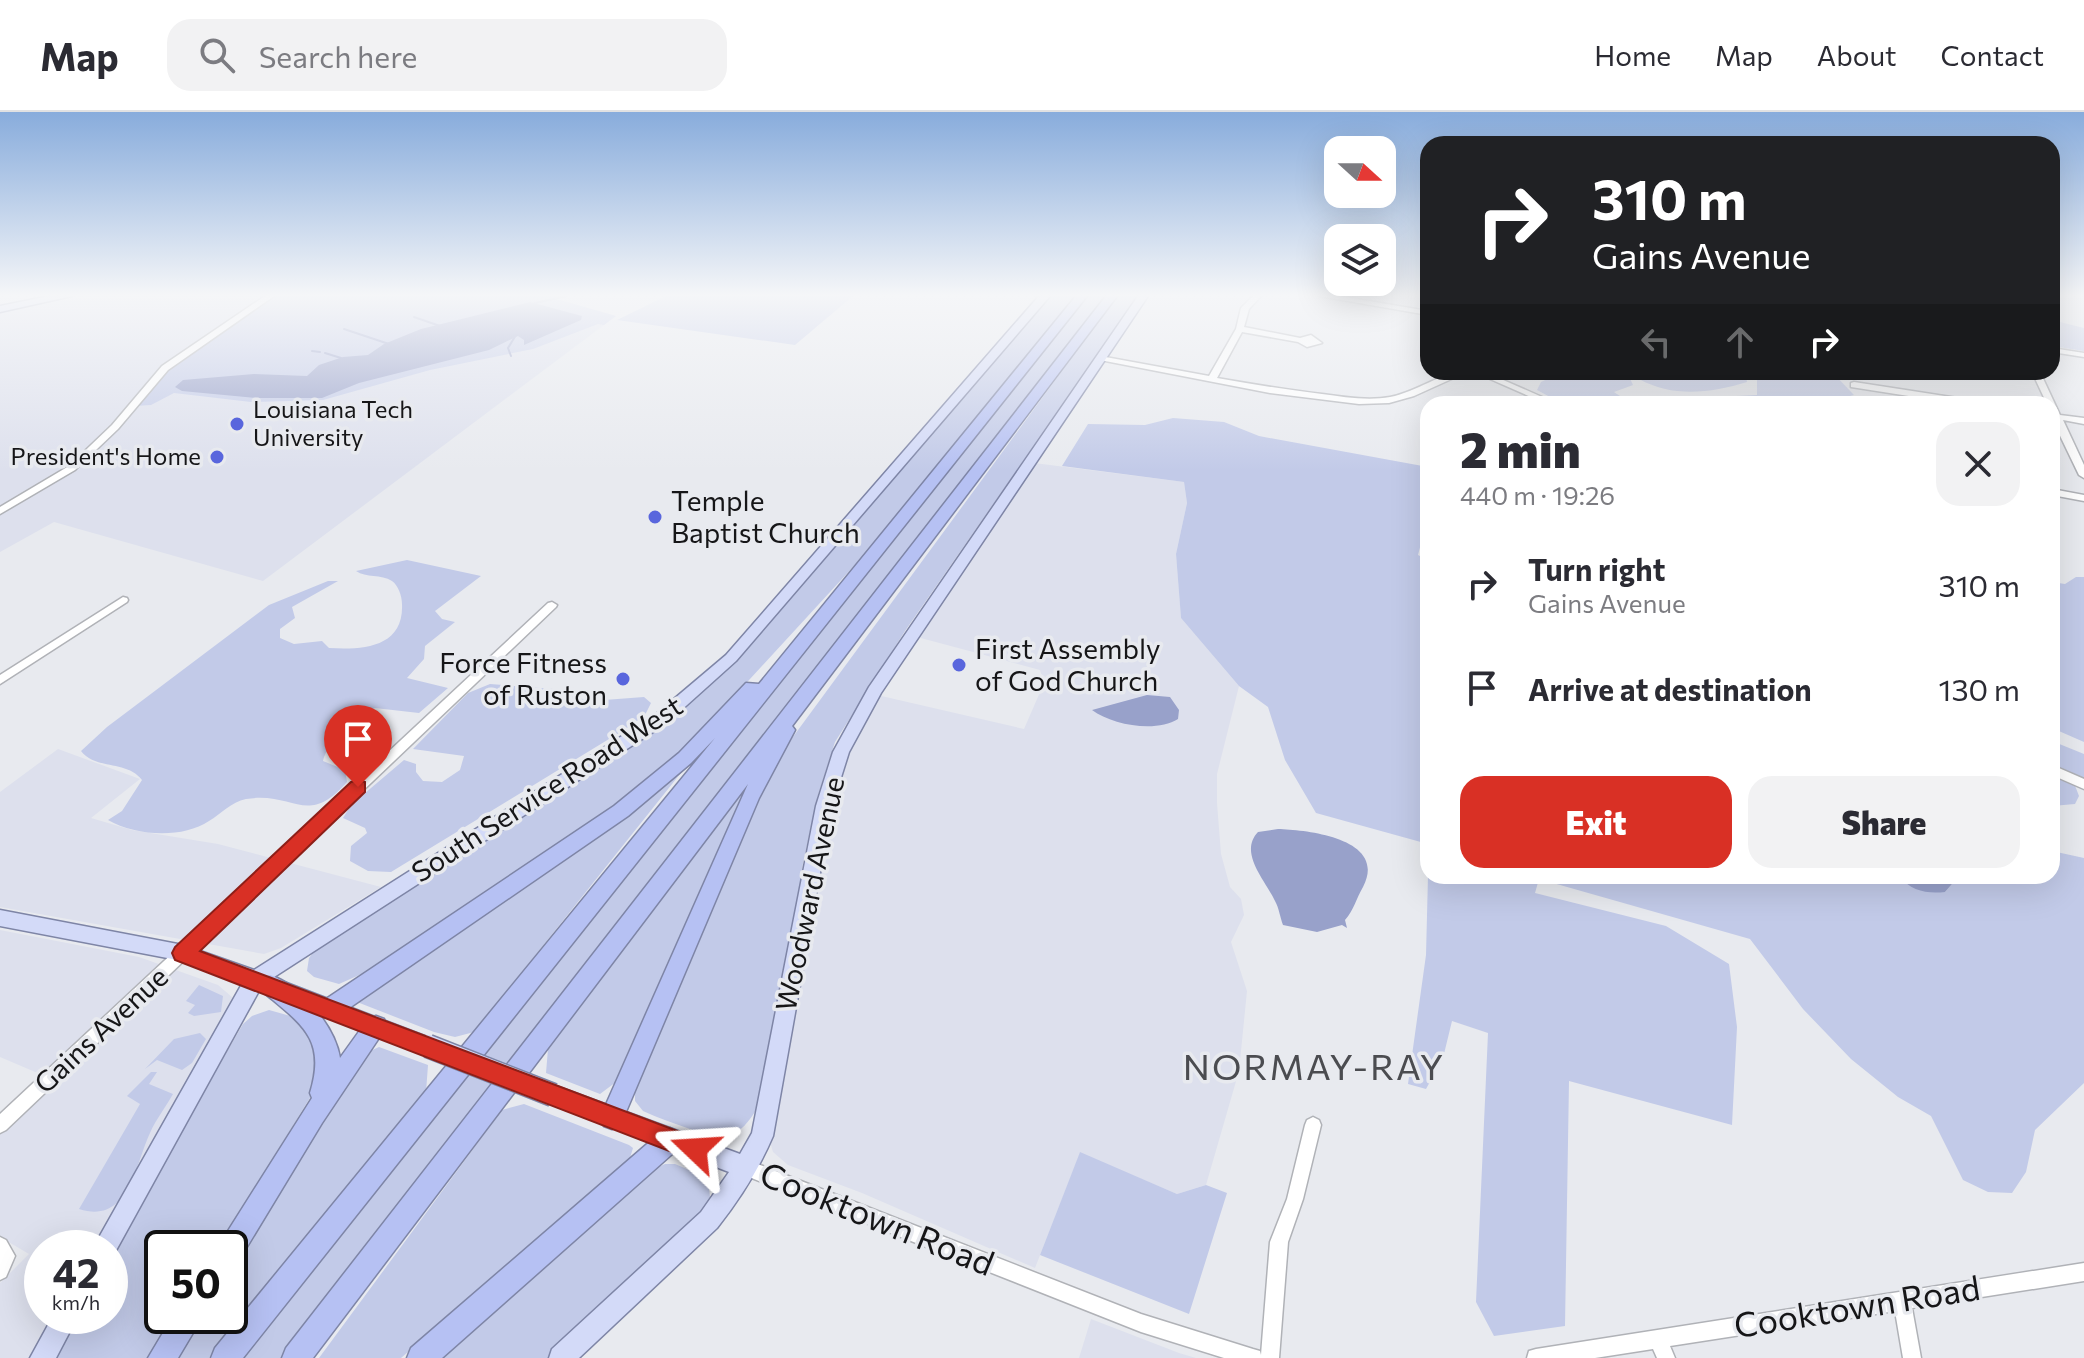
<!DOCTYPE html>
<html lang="en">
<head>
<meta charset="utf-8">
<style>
	body { margin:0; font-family:Commissioner,sans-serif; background:#f2f2f3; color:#2b2b33; height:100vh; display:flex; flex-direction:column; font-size:30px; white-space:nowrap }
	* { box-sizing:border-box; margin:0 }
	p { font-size:26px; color:#7c7c81 }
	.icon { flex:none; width:44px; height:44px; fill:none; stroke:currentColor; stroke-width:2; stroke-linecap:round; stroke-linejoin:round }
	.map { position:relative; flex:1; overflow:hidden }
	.sheet { position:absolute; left:1420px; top:284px; width:640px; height:488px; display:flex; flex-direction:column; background:#fff; border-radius:24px; box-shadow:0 8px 32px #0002 }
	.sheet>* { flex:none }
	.banner { position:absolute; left:1420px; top:24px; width:640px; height:244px; border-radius:24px; box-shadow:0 8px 32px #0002; background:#202124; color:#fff; overflow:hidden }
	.needle { width:52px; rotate:111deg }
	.buttons { position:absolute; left:1324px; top:24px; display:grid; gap:16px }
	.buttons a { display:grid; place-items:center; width:72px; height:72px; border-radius:16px; background:#fff; box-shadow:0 8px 32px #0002; font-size:40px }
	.speed { position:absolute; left:24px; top:1118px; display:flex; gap:16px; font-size:40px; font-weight:700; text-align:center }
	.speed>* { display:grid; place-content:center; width:104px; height:104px; border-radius:50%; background:#fff; box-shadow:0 8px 32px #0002; line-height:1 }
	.speed small { font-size:20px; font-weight:400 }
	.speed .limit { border:4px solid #111; border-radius:12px; background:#fff; color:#111 }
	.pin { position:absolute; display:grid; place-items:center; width:68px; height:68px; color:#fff; margin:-82px -34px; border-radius:50% 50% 50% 0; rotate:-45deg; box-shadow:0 0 8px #0007 }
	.pin .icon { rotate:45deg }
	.me { position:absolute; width:88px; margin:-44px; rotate:290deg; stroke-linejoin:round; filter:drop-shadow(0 0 6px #0008) }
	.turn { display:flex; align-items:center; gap:28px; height:168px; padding:0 40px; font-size:36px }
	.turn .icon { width:104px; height:104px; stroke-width:2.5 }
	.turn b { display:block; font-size:56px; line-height:68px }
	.lanes { display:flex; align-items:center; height:76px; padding:0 40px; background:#0003; justify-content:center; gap:40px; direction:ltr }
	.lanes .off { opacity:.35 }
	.round { display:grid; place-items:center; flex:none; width:84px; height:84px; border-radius:24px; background:#f2f2f3 }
	.summary { display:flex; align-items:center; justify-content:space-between; height:136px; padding:0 40px }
	h1 { font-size:48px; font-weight:800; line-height:60px }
	.cta { display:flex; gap:16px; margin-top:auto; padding:16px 40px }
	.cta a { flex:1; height:92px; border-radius:24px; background:#d93025; color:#fff; font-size:32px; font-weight:800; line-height:92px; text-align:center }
	.cta a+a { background:#f2f2f3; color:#2b2b33 }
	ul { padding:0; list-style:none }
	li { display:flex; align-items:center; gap:24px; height:104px; padding:0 40px }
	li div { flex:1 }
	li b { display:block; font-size:30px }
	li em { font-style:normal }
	header { display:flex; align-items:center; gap:48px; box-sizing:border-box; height:112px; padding:0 40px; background:#fff; border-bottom:2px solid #e1e1e2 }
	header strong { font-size:38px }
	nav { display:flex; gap:44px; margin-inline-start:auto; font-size:28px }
	.search { width:560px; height:72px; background:#f2f2f3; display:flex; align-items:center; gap:20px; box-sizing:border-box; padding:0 28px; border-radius:24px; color:#7c7c81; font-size:30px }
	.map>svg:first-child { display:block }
	.built { fill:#dde0ed }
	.green { fill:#c2cae8 }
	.water { fill:#98a1ca }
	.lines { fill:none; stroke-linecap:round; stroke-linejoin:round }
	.stream { stroke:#98a1ca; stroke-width:2 }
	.minor-casing { stroke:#b0b2b7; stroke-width:3 }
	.major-casing { stroke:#7e85a6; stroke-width:3 }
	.highway-casing { stroke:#7e85a6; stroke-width:3 }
	.minor { fill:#fff; fill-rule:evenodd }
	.major { fill:#d3daf8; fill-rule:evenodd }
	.highway { fill:#b6c1f3; fill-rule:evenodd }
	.major-bridge-casing { stroke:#7e85a6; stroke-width:25; stroke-linecap:butt }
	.major-bridge { stroke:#d3daf8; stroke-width:22 }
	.route { fill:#d93025; stroke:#8d1f18; stroke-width:2 }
	.poi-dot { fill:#5966dd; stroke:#e8eaef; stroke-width:3 }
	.labels { text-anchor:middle; stroke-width:7; stroke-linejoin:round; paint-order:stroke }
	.far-poi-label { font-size:24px; fill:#161618; stroke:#e8eaef; text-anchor:start }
	.poi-label { font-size:28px; fill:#161618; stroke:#e8eaef; text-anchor:start }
	.street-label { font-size:28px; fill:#161618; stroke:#e8eaef }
	.near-street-label { font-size:34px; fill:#161618; stroke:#e8eaef }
	.near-neighbourhood-label { font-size:36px; letter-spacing:2px; fill:#4b4c50; stroke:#e8eaef }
</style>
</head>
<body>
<header>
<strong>Map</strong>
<div class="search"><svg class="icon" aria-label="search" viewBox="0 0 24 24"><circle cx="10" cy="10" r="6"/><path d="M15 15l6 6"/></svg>Search here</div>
<nav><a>Home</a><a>Map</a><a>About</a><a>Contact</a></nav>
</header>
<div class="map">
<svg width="2084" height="1246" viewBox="0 0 2084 1246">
	<rect width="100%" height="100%" fill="#e8eaef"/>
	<path class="built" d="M 79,184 L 546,184 L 616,204 L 263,469 L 54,410 L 0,440 L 0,199 Z
		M 1034,351 L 1184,370 L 1187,391 L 1176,442 L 1181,506 L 1239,574 L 1217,662 L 1217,691 L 1221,742 L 1230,775 L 1241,787 L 1244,803 L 1231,830 L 1247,879 L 1239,959 L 1206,1073 L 1177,1082 L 1080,1041 L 1035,1156 L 862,1081 L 788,1053 L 773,1040 L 770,1030 L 827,710 L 840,657 L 877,583 L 1024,617 L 1044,571 L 1040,558 L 917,525 Z
		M 58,637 L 140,667 L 91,706 L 132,718 L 218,732 L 381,775 L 281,836 L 264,842 L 0,795 L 0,680 Z
		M 0,818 L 139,845 L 218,873 L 232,885 L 230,898 L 96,1136 L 42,1136 L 42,1204 L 58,1204 L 34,1246 L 0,1246 L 0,1171 L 29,1142 L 0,1125 L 0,1018 L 54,968 L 0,945 Z
		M 1091,1207 L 1179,1241 L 1196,1246 L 1079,1246 Z"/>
	<path class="green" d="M 275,184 L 560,184 L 553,186 L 616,204 L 604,213 L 598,212 L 533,237 L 430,258 L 323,288 L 251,290 L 174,281 L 151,293 L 135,294 L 173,253 Z
		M 666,184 L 853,184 L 795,233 L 617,208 Z
		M 1048,184 L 1075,184 L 864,443 L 681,642 L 603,703 L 366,860 L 339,872 L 314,865 L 307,859 L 309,846 L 318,834 L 704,576 Z
		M 1087,184 L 1105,184 L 284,1246 L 239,1246 Z
		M 1117,184 L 1138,184 L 905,519 L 835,630 L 818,683 L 803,751 L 793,832 L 761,990 C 740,1026 729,1031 690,1017 C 674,1011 658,1006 643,999 L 635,989 L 635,972 L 767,670 L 787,633 Z
		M 2052,208 L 2084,216 L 2084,239 L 2052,234 Z
		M 1562,260 L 1627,260 L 1633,273 L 1614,280 L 1626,288 L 1625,292 L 1563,292 L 1537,278 L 1541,270 Z
		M 1650,260 L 1745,260 L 1747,270 C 1711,281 1673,286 1639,267 Z
		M 1757,260 L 1832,260 L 1854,283 L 1819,292 L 1678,292 L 1696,286 L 1757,283 Z
		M 1173,306 L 1224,310 L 1259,324 L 1428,355 L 1428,405 L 1418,443 L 1428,448 L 1428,732 L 1316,701 L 1285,648 L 1268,595 L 1239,574 L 1181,506 L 1176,442 L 1187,391 L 1184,370 L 1062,354 L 1088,312 L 1145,313 Z
		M 407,448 L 481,464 L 435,499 L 442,507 L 455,510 L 425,534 L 424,547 L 407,566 L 448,576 L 419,601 L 375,596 C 357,602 327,630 323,649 L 345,658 L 347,670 C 307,716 294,679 246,687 C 231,690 221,702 209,709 C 182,727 136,724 108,708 L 122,699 L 142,668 C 127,648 95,658 81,639 L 107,615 L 269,493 L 328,469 L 338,469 L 292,495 L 295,506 L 280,517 L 280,526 L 294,532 L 322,529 L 329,536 C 362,538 404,536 402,492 C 402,484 398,473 392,469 C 381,462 366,466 356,459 Z
		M 2076,465 L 2084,465 L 2084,630 L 2052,616 L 2052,470 L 2065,472 Z
		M 490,572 L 579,579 L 579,586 L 591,589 L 644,585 L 651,591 L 645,603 L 632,613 L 391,760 L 368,759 L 350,749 L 351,734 L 367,721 L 365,716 L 343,706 L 351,693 L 404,648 L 416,652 L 416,660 L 423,669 L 442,670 L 460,658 L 464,644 L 413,637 L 468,581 Z
		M 2052,629 L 2084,642 L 2084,668 L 2052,653 Z
		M 688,652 L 474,920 L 455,925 L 434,920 L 357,890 Z
		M 2052,662 L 2074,671 L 2079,684 L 2075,692 L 2052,694 Z
		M 754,664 L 616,970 L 600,982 L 546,961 L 548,937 Z
		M 2052,739 L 2084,746 L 2084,971 L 2035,1018 L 2026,1060 L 2012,1081 L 1988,1080 L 1963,1068 L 1931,1004 L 1898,985 L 1851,947 L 1803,897 L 1750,827 L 1539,767 L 1535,781 L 1666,814 L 1729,852 L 1737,915 L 1732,1013 L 1569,969 L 1565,1214 L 1494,1224 L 1476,1190 L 1488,921 L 1452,909 L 1443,946 L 1426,977 L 1408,972 L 1426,843 L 1428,764 L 1899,764 L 1902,769 L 1945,780 L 1959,764 L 1997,768 L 1999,764 L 2052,764 Z
		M 199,873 L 223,884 L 221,900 L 194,904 L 188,901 L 195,893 L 186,889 Z
		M 269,898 L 294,905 L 319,927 L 316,976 L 218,1136 L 162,1136 L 162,1204 L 175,1204 L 148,1246 L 51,1246 L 74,1204 L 110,1204 L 110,1139 L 243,912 L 252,904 Z
		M 200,921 L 206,927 L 192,951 L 182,958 L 157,948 L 145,957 L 174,927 Z
		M 379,935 L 428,953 L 426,980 L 209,1246 L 168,1246 L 194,1204 L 230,1204 L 230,1148 L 368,940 Z
		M 151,960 L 157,960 L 149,972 L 173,982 C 166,995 156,1007 150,1021 C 135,1053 129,1113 79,1097 L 140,992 L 127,984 Z
		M 524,992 L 629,1033 L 633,1036 L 629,1049 L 401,1246 L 319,1246 L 502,998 Z
		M 1080,1040 L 1177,1082 L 1206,1073 L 1227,1081 L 1189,1202 L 1040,1143 Z
		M 665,1052 L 675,1052 L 708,1066 L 710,1085 L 706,1097 L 551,1246 L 434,1246 L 656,1056 Z"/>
	<path class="water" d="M 530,190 L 582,204 L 581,208 L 524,233 L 524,228 L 518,224 L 489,238 L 359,271 L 322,286 L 257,286 L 182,279 L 175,275 L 183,268 L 254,262 L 307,264 L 319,253 L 343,245 L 368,243 L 384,232 L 421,217 Z
		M 1147,583 L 1170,585 L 1179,598 L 1178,607 C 1156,621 1112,613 1092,598 Z
		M 1278,717 C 1309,718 1388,727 1363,775 C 1356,787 1354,798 1345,808 L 1347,816 L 1342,813 L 1317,820 L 1283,813 C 1280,805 1279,796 1275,789 C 1266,769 1238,741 1258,720 Z
		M 1899,764 L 1959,764 L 1945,780 C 1927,782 1911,779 1899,764 Z"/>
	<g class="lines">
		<path class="stream" d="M 535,191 L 567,184
			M 414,205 L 440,214
			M 344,217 L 389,232
			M 312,239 L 320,240
			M 325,241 L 341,246
			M 511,244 L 508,236 L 516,223"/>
		<g class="minor-casing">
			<path id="minor" d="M 265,184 L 274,184 L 168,258 L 118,317 L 75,358 L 0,402 L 0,395 L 69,354 L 112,313 L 162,254 Z
				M 1253,184 L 1261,184 L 1249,197 L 1244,215 L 1300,226 L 1311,223 L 1322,231 L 1307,235 L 1298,230 L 1242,220 L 1217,266 C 1252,272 1287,278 1322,282 C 1344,285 1368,289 1390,285 C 1417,280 1440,260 1467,260 L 1414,284 L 1389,291 L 1359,292 L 1270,281 L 1100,248 L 1096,246 L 1100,244 L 1209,264 L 1236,217 L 1241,196 Z
				M 1319,184 L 1339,184 L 1428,199 L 1428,203 Z
				M 2052,236 L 2084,241 L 2084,245 L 2052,240 Z
				M 1474,260 L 1485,260 L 1558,292 L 1547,292 Z
				M 2032,260 L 2040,260 L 2060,303 L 2084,306 L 2084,312 L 2063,308 L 2084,353 L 2084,366 L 2079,363 L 2052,307 L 2052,292 L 2047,292 Z
				M 1854,270 L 1977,289 L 1981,292 L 1960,292 L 1851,275 L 1851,271 Z
				M 2052,377 L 2084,383 L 2084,389 L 2052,383 Z
				M 123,485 L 127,486 L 128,488 L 127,490 L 0,572 L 0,563 Z
				M 552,490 L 557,493 L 556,495 L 6,1018 L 0,1021 L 0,1002 L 548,491 Z
				M 2052,653 L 2084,667 L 2084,677 L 2052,663 Z
				M 1313,1005 L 1319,1008 L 1321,1013 L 1303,1087 L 1288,1130 L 1279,1246 L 1224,1246 L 1141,1220 L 739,1061 L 737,1055 L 739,1049 L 745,1047 L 1141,1202 L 1253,1237 L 1260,1239 L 1261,1243 L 1270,1130 L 1287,1087 L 1305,1013 L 1307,1008 Z
				M 0,1125 L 6,1128 L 15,1144 L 6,1165 L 0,1168 Z
				M 2084,1151 L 2084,1169 L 1912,1196 L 1921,1246 L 1903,1246 L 1895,1199 L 1670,1234 L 1675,1246 L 1657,1246 L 1653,1237 L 1595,1246 L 1527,1246 L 1529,1239 L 1536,1237 Z"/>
		</g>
		<g class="major-casing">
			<path id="major" d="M 49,184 L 72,184 L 0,200 L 0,194 Z
				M 1039,184 L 1050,184 L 736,549 L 667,611 L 271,867 L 269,875 L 260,877 L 113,1144 L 110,1145 L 110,1136 L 93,1136 L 243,870 L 183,849 L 0,814 L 0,798 L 183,833 L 254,858 L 655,603 L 726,543 Z
				M 1138,184 L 1148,184 L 881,581 L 849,640 L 832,694 L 773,1024 C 759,1057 739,1088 717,1116 L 579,1246 L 549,1246 L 552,1237 L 701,1100 L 729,1060 L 546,990 L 543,983 L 546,976 L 553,973 L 740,1042 L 752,1021 L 816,694 L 833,640 L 869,575 Z
				M 284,870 L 435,928 L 438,934 L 435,940 L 428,943 L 277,884 L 274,878 L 277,872 Z
				M 53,1204 L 78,1204 L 56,1246 L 30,1246 Z"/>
		</g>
		<g class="highway-casing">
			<path id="highway" d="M 1076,184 L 1087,184 L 243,1246 L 211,1246 L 215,1236 L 715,626 L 691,651 L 628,704 L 339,903 L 331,906 L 323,903 L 320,896 L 323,889 L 614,694 L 679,641 L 746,571 L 759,572 Z
				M 1106,184 L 1117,184 L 792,614 L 795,618 L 759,686 L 620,1014 L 612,1017 L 604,1014 L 600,1006 L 748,672 L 313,1246 L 282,1246 L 286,1236 Z
				M 270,863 C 301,874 335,914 340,946 L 368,907 L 376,904 L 384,907 L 387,914 L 322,1011 L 239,1148 L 230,1152 L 230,1136 L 218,1136 L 221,1130 L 312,986 L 310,981 C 327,926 301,912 262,879 L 259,872 L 262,865 Z
				M 670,1016 L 679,1020 L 682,1028 L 679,1036 L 442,1246 L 407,1246 L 411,1236 L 661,1020 Z
				M 173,1204 L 203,1204 L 178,1246 L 148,1246 Z"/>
		</g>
		<use href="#minor" class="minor"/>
		<use href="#major" class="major"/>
		<use href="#highway" class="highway"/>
		<g class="major-bridge-casing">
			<path id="major-bridge" d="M 428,934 L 553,983"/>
		</g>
		<use href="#major-bridge" class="major-bridge"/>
	</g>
	<linearGradient id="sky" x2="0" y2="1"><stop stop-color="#88acdc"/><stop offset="0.51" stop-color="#f5f6f8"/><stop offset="1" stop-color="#f5f6f8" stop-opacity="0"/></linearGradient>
	<rect width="2084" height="359" fill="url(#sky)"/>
	<path class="route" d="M 358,668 L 365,670 L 365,680 L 200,839 L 704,1029 L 707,1037 L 704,1045 L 695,1049 L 175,848 L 172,841 L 175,835 L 351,670 Z"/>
	<g class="poi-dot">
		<circle cx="237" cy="312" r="8"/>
		<circle cx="217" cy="345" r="8"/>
		<circle cx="655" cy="405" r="8"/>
		<circle cx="959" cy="553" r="8"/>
		<circle cx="623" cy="567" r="8"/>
	</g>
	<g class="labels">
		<g class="far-poi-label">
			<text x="253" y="306">Louisiana Tech<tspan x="253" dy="28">University</tspan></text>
			<text x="201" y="353" text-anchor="end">President's Home</text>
		</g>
		<g class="poi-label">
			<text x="671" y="399">Temple<tspan x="671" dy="32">Baptist Church</tspan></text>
			<text x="975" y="547">First Assembly<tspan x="975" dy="32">of God Church</tspan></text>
			<text x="607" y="561" text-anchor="end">Force Fitness<tspan x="607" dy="32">of Ruston</tspan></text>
		</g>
		<g class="street-label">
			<text transform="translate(547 677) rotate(-33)" y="10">South Service Road West</text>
			<text transform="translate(810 782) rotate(-78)" y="10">Woodward Avenue</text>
			<text transform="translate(101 918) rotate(-43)" y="10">Gains Avenue</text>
		</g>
		<g class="near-street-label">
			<text transform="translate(877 1107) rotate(22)" y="12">Cooktown Road</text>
			<text transform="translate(1857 1195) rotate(-9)" y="12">Cooktown Road</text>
		</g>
		<g class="near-neighbourhood-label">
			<text x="1314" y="968">NORMAY-RAY</text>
		</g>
	</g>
</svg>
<div class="buttons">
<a><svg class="needle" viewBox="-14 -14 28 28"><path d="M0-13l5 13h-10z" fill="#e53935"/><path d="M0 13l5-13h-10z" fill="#7c7c81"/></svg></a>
<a><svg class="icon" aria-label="layers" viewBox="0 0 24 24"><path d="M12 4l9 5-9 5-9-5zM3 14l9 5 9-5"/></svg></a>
</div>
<div class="speed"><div>42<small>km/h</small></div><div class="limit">50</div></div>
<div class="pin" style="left:358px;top:675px;background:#d93025"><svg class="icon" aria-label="arrive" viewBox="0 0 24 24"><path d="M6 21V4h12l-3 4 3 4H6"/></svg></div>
<svg class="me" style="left:695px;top:1037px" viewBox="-20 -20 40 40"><path d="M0-17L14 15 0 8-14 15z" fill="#d93025" stroke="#fff" stroke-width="4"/></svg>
<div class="banner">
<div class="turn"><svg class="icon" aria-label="right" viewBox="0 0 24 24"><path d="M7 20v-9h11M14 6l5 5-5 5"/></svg><div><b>310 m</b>Gains Avenue</div></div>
<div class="lanes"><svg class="icon off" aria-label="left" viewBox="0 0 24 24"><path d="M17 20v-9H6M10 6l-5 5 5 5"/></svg><svg class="icon off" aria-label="ahead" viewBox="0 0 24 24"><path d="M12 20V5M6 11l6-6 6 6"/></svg><svg class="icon" aria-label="right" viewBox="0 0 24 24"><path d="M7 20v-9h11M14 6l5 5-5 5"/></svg></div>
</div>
<section class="sheet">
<div class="summary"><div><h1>2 min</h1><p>440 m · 19:26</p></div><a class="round"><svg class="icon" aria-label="close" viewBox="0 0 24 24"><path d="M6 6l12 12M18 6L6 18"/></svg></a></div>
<ul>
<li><svg class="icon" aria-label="right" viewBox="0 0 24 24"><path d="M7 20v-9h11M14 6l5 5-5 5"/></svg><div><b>Turn right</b><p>Gains Avenue</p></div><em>310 m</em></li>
<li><svg class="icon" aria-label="arrive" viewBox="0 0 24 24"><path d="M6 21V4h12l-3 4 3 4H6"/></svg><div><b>Arrive at destination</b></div><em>130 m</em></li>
</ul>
<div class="cta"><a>Exit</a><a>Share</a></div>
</section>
</div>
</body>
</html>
